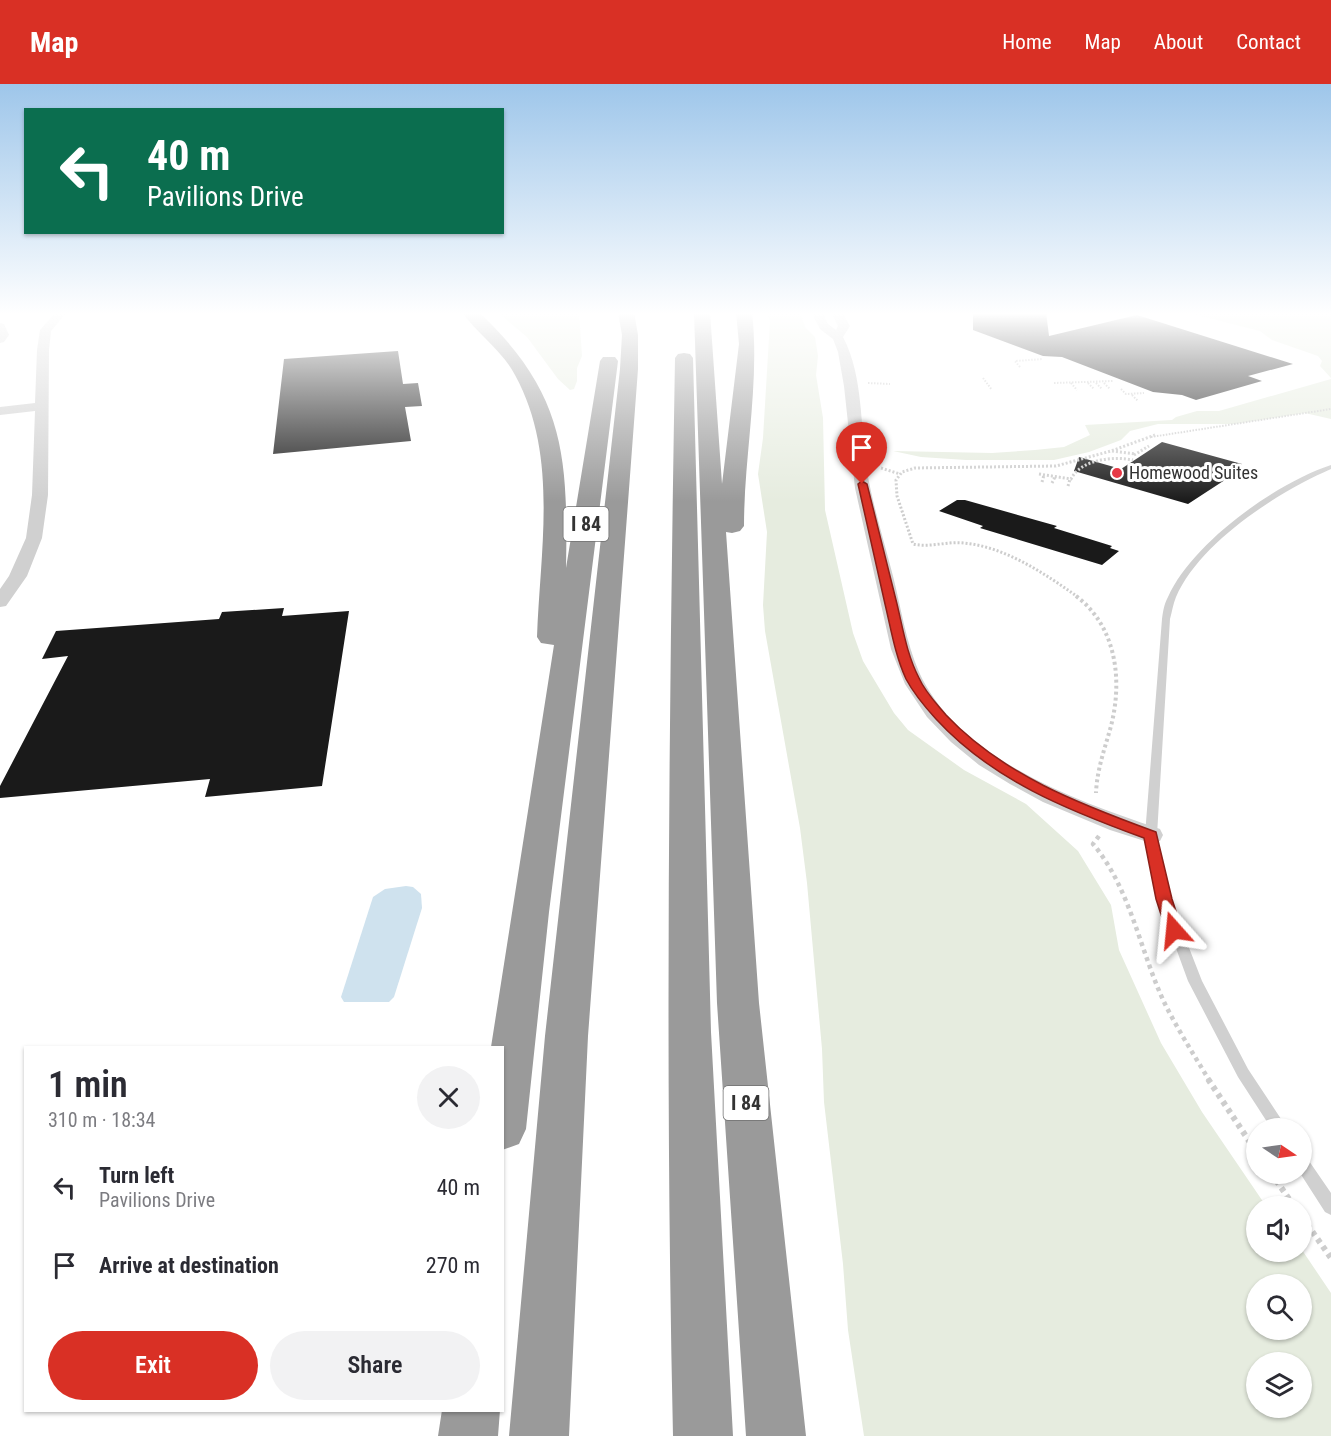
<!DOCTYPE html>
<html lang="en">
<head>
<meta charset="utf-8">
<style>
	body { margin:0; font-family:"Roboto Condensed",sans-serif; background:#f2f2f3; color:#2b2b33; height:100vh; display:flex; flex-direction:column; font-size:22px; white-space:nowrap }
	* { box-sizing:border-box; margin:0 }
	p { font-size:20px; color:#7c7c81 }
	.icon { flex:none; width:33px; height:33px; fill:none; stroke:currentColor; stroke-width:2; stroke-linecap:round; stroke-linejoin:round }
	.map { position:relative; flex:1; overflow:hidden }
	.side { position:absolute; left:24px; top:962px; width:480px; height:366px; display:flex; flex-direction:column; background:#fff; border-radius:0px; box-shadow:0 2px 4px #0004 }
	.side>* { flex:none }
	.top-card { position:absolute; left:24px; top:24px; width:480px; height:126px; border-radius:0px; box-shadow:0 2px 4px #0004; background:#0b6e4f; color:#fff; overflow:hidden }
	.needle { width:39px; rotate:103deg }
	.fabs { position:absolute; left:1246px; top:1034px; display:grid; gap:12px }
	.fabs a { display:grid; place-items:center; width:66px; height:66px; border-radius:50%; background:#fff; box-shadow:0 2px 4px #0004; font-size:30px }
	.pin { position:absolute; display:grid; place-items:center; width:51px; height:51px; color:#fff; margin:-62px -26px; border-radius:50% 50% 50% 0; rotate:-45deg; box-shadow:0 0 6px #0007 }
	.pin .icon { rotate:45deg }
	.me { position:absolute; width:66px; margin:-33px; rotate:342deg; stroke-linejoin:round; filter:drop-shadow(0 0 4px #0008) }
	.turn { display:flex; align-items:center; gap:21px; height:126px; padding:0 24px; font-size:27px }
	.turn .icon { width:78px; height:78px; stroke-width:2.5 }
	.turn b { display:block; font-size:42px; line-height:51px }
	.round { display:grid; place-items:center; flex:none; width:63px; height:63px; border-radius:32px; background:#f2f2f3 }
	.summary { display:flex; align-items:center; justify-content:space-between; height:102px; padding:0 24px }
	h1 { font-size:36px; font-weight:600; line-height:45px }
	.primary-button { display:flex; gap:12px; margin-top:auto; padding:12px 24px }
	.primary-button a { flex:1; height:69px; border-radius:36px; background:#d93025; color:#fff; font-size:24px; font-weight:600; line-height:69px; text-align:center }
	.primary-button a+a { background:#f2f2f3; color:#2b2b33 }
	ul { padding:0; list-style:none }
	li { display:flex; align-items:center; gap:18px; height:78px; padding:0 24px }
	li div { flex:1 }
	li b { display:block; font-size:22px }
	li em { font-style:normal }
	header { display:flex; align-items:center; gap:36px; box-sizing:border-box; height:84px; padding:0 30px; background:#d93025; color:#fff }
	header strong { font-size:28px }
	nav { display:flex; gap:33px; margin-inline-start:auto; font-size:21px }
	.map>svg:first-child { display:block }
	.green { fill:#e6ecdf; fill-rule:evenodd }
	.water { fill:#cfe2ee }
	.building { fill:#1a1a1a }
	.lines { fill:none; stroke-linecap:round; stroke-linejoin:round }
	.path-far4 { stroke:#cdcdcd; stroke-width:2; stroke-dasharray:1.5 1.5; stroke-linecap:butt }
	.path-far3 { stroke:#cdcdcd; stroke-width:3; stroke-dasharray:2 2; stroke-linecap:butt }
	.path-far2 { stroke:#cdcdcd; stroke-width:4; stroke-dasharray:3 3; stroke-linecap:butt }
	.path-far1 { stroke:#cdcdcd; stroke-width:4.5; stroke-dasharray:4 4; stroke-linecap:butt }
	.path { stroke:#cdcdcd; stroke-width:6; stroke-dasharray:4.5 4.5; stroke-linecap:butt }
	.service { fill:#d0d0d0; fill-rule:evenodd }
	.minor { fill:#d0d0d0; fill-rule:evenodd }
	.motorway { fill:#9a9a9a; fill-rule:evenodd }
	.route { fill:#d93025; stroke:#8d1f18; stroke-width:1.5 }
	.poi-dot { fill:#e63946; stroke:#fff; stroke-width:2 }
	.labels { text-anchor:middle; stroke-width:6; stroke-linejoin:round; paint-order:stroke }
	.far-poi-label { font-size:18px; fill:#333; stroke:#fff; text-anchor:start }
	.shield { fill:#fff; stroke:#707070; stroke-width:1.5 }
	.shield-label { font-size:20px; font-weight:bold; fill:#333 }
</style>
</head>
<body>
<header>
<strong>Map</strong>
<nav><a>Home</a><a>Map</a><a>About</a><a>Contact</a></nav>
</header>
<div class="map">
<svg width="1331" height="1352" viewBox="0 0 1331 1352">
	<rect width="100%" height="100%" fill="#fff"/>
	<path class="green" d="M 497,228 L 579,228 L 582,272 L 577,284 L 577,297 L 574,305 L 570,306 L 558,295 L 527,253 Z
		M 766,228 L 800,228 L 805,243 L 815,253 L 818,272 L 816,291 L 823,334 L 825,426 L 853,549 L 863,577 L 894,629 L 908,646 L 964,686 L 1026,720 L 1078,767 L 1111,821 L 1119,866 L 1161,959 L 1202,1028 L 1266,1122 L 1257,1122 L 1257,1167 L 1302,1166 L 1331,1209 L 1331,1352 L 864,1352 L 848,1246 L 843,1180 L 824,1018 L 822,965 L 807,799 L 800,744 L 765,547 L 763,521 L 767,448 L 758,390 L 763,354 L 770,237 ZM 1257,1200 L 1302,1200 L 1302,1245 L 1257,1245 ZM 1257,1278 L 1302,1278 L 1302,1323 L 1257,1323 Z
		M 1185,228 L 1331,228 L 1331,294 L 1320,282 L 1322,277 L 1318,272 L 1272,256 L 1260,247 Z
		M 1331,295 L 1331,335 L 1305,329 L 1235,340 L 1158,340 L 1130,347 L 1121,356 L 1089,368 L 1054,376 L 966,376 L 921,373 L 893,367 L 992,369 L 1035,366 L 1064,363 L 1090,351 L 1085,341 L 1172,336 L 1176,333 L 1197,327 L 1219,327 Z"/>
	<path class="water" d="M 406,802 L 413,803 L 421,810 L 422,824 L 394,913 L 389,918 L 344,918 L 341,913 L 373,813 L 385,805 Z"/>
	<path class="building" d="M 973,228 L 1046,228 L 1049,252 L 1137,231 L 1293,280 L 1248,292 L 1262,297 L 1196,316 L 1182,311 L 1153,308 L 1062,273 L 1043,272 L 973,246 Z
		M 398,267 L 403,300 L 418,299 L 422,322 L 405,323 L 411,357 L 273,370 L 284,275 Z
		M 1162,358 L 1242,380 L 1231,392 L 1188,420 L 1074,387 L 1079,373 L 1121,385 Z
		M 957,416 L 965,416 L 1057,442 L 1054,444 L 1112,462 L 1110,464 L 1119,467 L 1102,481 L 980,444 L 983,442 L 939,427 Z
		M 284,524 L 282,532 L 349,527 L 322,702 L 205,713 L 210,695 L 0,714 L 0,702 L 68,572 L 42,575 L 56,547 L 219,535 L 222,528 Z"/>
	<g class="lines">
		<path class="path-far4" d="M 1020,283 L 1015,277 L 1043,275
			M 983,294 L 992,306
			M 868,299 L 890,300
			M 1054,299 L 1113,297
			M 1071,299 L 1077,306
			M 1088,299 L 1094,305
			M 1096,299 L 1102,305
			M 1104,299 L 1110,305
			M 1121,305 L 1126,310 L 1144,309
			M 1132,311 L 1138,317
			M 1151,353 L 1331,325"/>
		<path class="path-far3" d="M 1112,367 L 1135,370
			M 1134,371 L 1149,362
			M 881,384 L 900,390
			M 1039,390 L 1071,395 C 1081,375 1114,372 1133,376
			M 1042,398 L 1044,391
			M 1052,399 L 1055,393
			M 1068,402 L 1070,395
			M 1078,513 C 1045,490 1006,463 964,459 C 947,457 930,464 913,460 L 897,412 L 896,396 L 902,388 L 915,384 L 1056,382 L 1111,367 L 1155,351"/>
		<path class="path-far2" d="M 1076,512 C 1116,542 1123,595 1111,642 C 1105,664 1097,685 1096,709"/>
		<path class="path-far1" d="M 1099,752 L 1093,760 C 1131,805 1140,868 1165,920 C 1178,946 1194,971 1209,996"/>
		<path class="path" d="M 1208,995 L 1257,1069
			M 1271,1089 L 1294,1122
			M 1302,1133 L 1331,1174"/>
		<path class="service" d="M 1331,381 L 1331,385 C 1278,408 1200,458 1176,513 C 1173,520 1172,528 1170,535 L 1157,751 L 1170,815 L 1202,897 L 1248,985 L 1287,1044 L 1271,1044 L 1238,993 L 1188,897 L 1158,815 L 1145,751 L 1162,535 C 1163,528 1164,520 1168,513 C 1192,459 1276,399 1331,381 Z
			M 1302,1072 L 1307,1074 L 1331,1109 L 1331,1131 L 1325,1128 L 1300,1089 L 1302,1089 Z"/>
		<path class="minor" d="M 56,228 L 67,228 L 51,247 L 49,266 L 48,411 L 42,454 L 27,492 L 6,522 L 0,523 L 0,505 L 9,492 L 26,454 L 32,411 L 35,327 L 0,331 L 0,323 L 35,319 L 37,266 L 40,246 Z
			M 811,228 L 822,228 L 828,240 L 836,246 L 838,242 L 831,228 L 842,228 L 850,242 L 843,253 C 864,293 860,344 867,387 C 873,422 884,457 893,492 C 901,524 906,558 919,588 C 958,675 1076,717 1160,745 L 1163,751 L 1160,757 L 1151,759 L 1110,746 L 1043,718 L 1010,700 L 979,681 L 951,658 L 927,633 L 905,600 L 891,565 L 855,404 L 844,302 L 838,268 L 833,255 L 820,245 Z
			M 0,239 L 4,240 L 9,251 L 4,258 L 0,259 Z"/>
		<path class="motorway" d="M 462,228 L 479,228 C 565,310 568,371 566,484 L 600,277 L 603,273 L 615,273 L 618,277 L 549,828 L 526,1045 L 519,1060 L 502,1066 L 502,963 L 491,963 L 554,561 L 541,559 L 537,553 C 540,466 559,371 515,291 C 502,266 478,251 462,228 Z
			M 618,228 L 634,228 L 638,251 L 638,285 L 588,952 L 569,1352 L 509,1352 L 545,952 L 620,285 L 622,251 Z
			M 694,228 L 710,228 L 722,400 L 739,260 L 736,228 L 752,228 C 760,299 744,371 744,442 L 740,447 L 732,449 L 726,448 L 759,919 L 806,1352 L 746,1352 L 717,919 Z
			M 684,269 L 690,270 L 693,274 L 711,948 L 733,1352 L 673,1352 C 665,993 669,633 675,274 L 678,270 Z
			M 442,1326 L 500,1326 L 498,1352 L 438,1352 Z"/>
	</g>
	<linearGradient id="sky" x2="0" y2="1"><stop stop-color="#9ec6ea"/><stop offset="0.55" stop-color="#fff"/><stop offset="1" stop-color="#fff" stop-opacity="0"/></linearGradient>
	<rect width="1331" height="418" fill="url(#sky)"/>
	<path class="route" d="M 862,397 L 867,400 C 877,440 887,480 897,520 C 903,545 907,571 919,594 C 925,608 936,619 946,631 C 1003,691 1079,720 1156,748 L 1172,815 L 1182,846 L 1180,850 L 1168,850 L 1166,846 L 1156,815 L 1144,754 C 1067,726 992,696 936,635 C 925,623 914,610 906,595 C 895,571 891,545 885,520 C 876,480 867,440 858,400 Z"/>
	<circle class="poi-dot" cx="1117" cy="389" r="6"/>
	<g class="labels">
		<g class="far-poi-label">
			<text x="1129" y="395">Homewood Suites</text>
		</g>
		<g class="shield">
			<rect x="563.5" y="423" width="45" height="34" rx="4.5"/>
			<rect x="723.5" y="1002" width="45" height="34" rx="4.5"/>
		</g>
		<g class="shield-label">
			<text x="586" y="447">I 84</text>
			<text x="746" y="1026">I 84</text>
		</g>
	</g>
</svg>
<div class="fabs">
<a><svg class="needle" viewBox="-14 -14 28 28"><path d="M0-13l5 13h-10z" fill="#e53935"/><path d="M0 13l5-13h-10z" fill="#7c7c81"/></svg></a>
<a><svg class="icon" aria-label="sound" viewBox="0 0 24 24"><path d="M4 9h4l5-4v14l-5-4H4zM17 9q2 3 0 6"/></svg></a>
<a><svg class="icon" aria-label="search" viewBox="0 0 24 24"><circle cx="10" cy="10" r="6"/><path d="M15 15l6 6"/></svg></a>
<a><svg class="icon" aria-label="layers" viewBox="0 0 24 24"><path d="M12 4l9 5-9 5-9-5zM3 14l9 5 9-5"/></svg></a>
</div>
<div class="pin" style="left:862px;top:400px;background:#d93025"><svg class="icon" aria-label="arrive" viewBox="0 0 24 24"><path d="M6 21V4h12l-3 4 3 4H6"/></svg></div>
<svg class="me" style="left:1174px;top:846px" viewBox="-20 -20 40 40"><path d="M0-17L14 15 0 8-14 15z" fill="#d93025" stroke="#fff" stroke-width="4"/></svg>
<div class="top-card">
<div class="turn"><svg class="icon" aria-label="left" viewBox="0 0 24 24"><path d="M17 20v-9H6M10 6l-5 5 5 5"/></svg><div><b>40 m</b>Pavilions Drive</div></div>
</div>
<section class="side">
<div class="summary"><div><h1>1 min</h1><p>310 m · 18:34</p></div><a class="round"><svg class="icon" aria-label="close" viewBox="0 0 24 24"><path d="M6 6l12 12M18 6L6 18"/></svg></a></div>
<ul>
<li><svg class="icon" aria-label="left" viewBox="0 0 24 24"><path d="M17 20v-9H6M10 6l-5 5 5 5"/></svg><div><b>Turn left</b><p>Pavilions Drive</p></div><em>40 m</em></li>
<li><svg class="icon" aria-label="arrive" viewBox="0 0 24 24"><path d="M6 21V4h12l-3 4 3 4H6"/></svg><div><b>Arrive at destination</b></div><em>270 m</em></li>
</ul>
<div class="primary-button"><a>Exit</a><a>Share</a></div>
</section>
</div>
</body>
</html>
